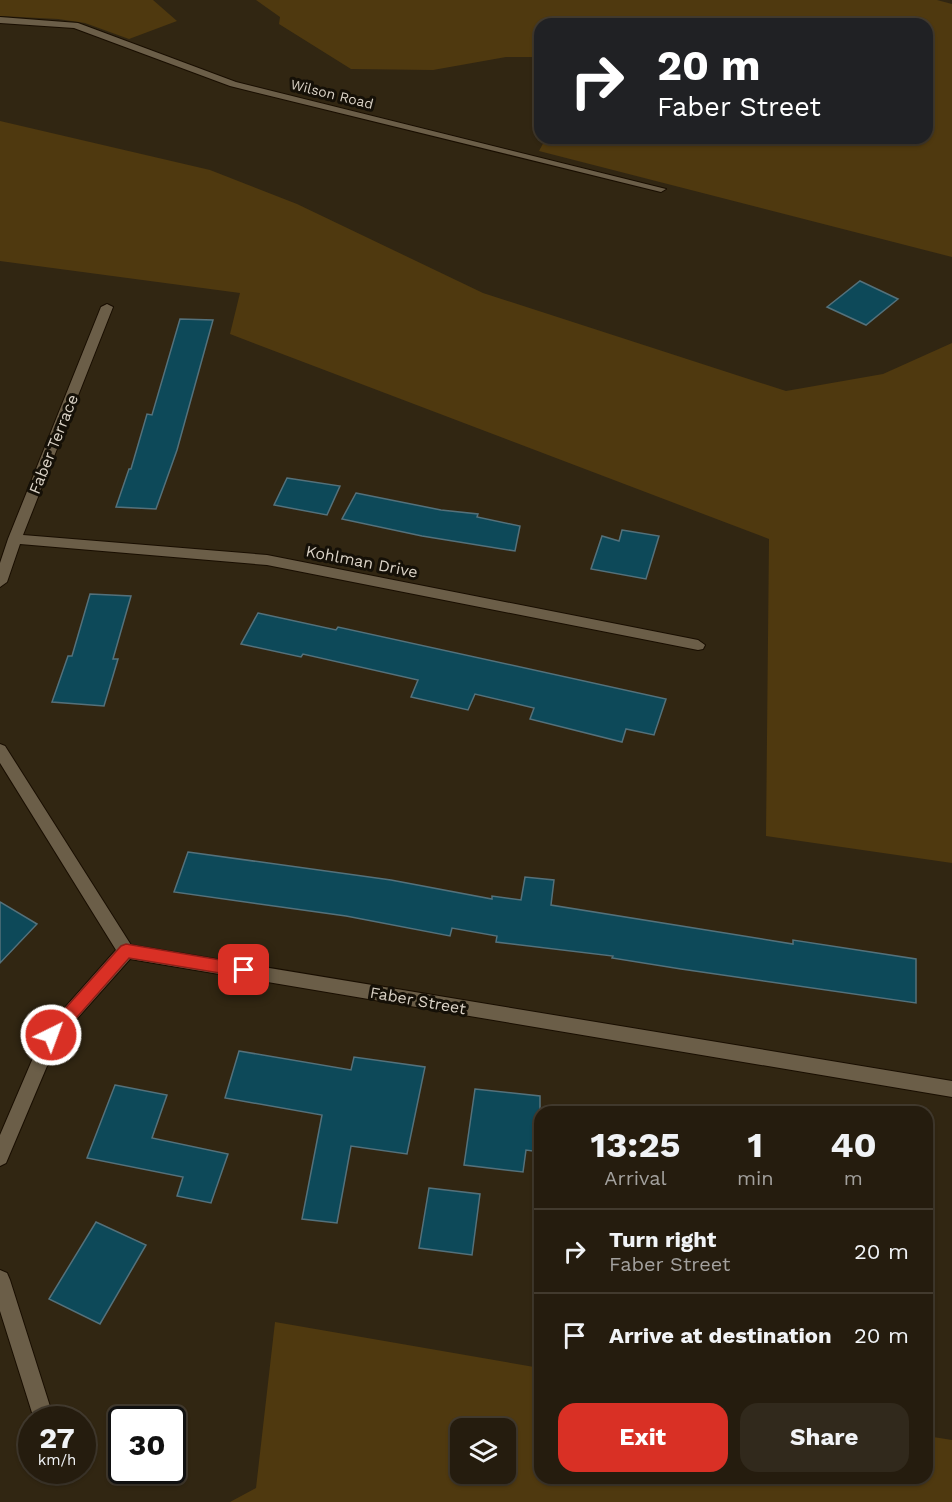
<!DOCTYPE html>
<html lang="en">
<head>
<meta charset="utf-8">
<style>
	body { margin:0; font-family:"Work Sans",sans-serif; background:#31291c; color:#f1f3f6; height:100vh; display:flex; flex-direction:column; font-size:22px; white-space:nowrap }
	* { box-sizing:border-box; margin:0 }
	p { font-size:20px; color:#a3a19e }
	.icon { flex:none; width:33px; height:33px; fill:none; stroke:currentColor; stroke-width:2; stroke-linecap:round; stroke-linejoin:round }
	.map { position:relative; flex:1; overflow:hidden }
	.panel { position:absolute; left:534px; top:1106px; width:399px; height:378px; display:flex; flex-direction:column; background:#251c0e; border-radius:18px; box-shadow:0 2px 4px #0004,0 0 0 2px #423a2e }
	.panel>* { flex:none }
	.guide { position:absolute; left:534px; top:18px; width:399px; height:126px; border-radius:18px; box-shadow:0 2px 4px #0004,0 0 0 2px #423a2e; background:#202124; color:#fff; overflow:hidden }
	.tools { position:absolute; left:450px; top:1418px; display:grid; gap:12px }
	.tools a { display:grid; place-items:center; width:66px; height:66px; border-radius:12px; background:#251c0e; box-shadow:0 2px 4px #0004,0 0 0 2px #423a2e; font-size:30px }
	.speed { position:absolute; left:18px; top:1406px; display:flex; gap:12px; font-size:30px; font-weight:700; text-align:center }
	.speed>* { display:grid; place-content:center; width:78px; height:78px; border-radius:50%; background:#251c0e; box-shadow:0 2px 4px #0004,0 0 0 2px #423a2e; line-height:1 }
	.speed small { font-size:15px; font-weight:400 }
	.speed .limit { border:3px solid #111; border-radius:9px; background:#fff; color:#111 }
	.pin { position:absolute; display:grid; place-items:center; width:51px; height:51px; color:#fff; margin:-26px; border-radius:12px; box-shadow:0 3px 9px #0006 }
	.me { position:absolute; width:66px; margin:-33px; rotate:42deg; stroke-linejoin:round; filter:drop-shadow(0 0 4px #0008) }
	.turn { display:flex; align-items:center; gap:21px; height:126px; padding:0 24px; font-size:27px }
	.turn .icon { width:78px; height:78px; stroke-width:2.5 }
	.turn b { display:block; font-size:42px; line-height:51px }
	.eta { display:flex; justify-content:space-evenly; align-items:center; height:102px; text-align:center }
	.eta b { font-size:36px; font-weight:700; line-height:42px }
	.action { display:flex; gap:12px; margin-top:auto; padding:12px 24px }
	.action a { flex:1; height:69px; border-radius:18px; background:#d93025; color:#fff; font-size:24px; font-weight:700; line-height:69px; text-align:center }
	.action a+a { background:#31291c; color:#f1f3f6 }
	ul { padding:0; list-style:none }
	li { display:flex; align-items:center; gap:18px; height:84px; padding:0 24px; border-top:2px solid #423a2e }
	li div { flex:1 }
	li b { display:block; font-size:22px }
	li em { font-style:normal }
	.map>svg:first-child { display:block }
	.green { fill:#4f390f; fill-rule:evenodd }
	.building { fill:#0d4959; stroke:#54717b; stroke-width:1.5 }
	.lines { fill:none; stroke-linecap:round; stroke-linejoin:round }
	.service-casing { stroke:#190e00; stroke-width:2 }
	.minor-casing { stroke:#190e00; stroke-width:2 }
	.service { fill:#6b5e48; fill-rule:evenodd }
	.minor { fill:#6b5e48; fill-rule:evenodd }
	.route { fill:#d93025; stroke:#8d1f18; stroke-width:1.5 }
	.labels { text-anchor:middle; stroke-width:6; stroke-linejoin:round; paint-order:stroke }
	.far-street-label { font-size:14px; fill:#dad2c6; stroke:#151007 }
	.street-label { font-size:16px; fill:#dad2c6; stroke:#151007 }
</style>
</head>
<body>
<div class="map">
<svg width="952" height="1502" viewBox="0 0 952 1502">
	<rect width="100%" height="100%" fill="#312612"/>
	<path class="green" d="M 0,0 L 153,0 L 177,21 L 129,39 L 85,23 L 58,19 L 0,16 Z
		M 256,0 L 937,0 L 952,4 L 952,257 L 539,151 L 546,138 L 927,138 L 927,24 L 540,24 L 540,57 L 506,57 L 433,70 L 351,69 L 279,24 L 280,17 Z
		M 0,121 L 210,170 L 297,204 L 483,293 L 786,391 L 883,374 L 952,343 L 952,863 L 766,836 L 769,539 L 230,334 L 240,293 L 0,261 Z
		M 275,1322 L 540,1368 L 540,1478 L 927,1478 L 927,1436 L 952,1440 L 952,1502 L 230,1502 L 256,1488 ZM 460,1428 L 506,1428 L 506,1473 L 460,1473 Z"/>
	<path class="building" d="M 860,281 L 898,299 L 866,325 L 827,307 Z
		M 180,319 L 213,320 L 177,450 L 156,509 L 116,507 L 129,469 L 131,469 L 147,414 L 152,415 Z
		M 287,478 L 340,486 L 327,515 L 274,505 Z
		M 356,493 L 441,510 L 478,514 L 477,517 L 520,526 L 515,551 L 422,536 L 342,519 Z
		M 622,530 L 659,536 L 646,579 L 591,569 L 602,536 L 619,541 Z
		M 90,594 L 131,596 L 113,659 L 118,659 L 104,706 L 52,702 L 68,656 L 72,656 Z
		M 258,613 L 336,630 L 338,627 L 666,699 L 654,735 L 626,729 L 622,742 L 530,719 L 534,708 L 475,694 L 468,710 L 411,697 L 418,680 L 303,654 L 301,657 L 241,644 Z
		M 188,852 L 391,880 L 492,899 L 492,896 L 521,900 L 525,877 L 554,880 L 551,905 L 793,944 L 793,940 L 916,959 L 916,1003 L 681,969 L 612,958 L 613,956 L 496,942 L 497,936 L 452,928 L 450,936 L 346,916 L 174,892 Z
		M 0,902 L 37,924 L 0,963 Z
		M 239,1051 L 351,1070 L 354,1057 L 425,1067 L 407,1154 L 351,1146 L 337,1223 L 302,1219 L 322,1115 L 225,1098 Z
		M 115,1085 L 167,1095 L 152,1138 L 228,1154 L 211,1203 L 177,1196 L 183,1177 L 87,1158 Z
		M 475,1089 L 540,1096 L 540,1152 L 526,1150 L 523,1172 L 464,1165 Z
		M 429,1188 L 480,1194 L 472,1255 L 419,1248 Z
		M 96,1222 L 146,1245 L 100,1324 L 49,1299 Z"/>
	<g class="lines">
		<g class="service-casing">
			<path id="service" d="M 0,17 L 78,23 L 236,82 L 666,189 L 661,192 L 230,86 L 74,28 L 0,23 Z"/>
		</g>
		<g class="minor-casing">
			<path id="minor" d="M 107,304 L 113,307 L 23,535 L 267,555 L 698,640 L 705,645 L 703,649 L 698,650 L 267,565 L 20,544 L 7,582 L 0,587 L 0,563 L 8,539 L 101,307 Z
				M 0,744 L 5,746 L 131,945 L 952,1081 L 952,1097 L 130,959 L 58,1040 L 6,1163 L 0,1166 L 0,1135 L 45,1030 L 116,950 L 0,763 Z
				M 0,1270 L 7,1273 L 10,1280 L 54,1419 L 34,1419 L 0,1311 Z"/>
		</g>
		<use href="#service" class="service"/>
		<use href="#minor" class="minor"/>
	</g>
	<path class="route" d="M 126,944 L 244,964 L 249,966 L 252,970 L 249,975 L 244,977 L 129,958 L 57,1040 L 51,1042 L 46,1040 L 43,1035 L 46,1030 L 121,946 Z"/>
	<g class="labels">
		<g class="far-street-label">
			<text transform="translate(332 94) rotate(14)" y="5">Wilson Road</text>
		</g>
		<g class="street-label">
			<text transform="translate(53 444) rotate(-68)" y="6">Faber Terrace</text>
			<text transform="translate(362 561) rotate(11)" y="6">Kohlman Drive</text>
			<text transform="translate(418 1000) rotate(10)" y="6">Faber Street</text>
		</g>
	</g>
</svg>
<div class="tools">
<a><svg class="icon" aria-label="layers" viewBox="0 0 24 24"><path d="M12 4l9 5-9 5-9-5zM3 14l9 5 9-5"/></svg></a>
</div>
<div class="speed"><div>27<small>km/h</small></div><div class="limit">30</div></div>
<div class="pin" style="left:244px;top:970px;background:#d93025"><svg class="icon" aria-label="arrive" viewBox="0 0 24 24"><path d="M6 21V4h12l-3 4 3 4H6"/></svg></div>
<svg class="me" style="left:51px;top:1035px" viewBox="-20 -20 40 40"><circle r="17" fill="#d93025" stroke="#fff" stroke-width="3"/><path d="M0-11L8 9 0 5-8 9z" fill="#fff"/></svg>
<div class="guide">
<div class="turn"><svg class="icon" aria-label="right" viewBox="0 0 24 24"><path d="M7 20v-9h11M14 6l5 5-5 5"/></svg><div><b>20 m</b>Faber Street</div></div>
</div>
<section class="panel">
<div class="eta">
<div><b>13:25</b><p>Arrival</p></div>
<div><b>1</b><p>min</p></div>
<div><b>40</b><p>m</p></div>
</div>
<ul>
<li><svg class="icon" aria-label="right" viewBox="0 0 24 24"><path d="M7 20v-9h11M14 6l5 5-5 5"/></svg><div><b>Turn right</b><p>Faber Street</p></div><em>20 m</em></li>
<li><svg class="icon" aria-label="arrive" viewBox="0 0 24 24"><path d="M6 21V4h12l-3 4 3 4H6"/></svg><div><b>Arrive at destination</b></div><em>20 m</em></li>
</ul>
<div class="action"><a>Exit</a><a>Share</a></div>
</section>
</div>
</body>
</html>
